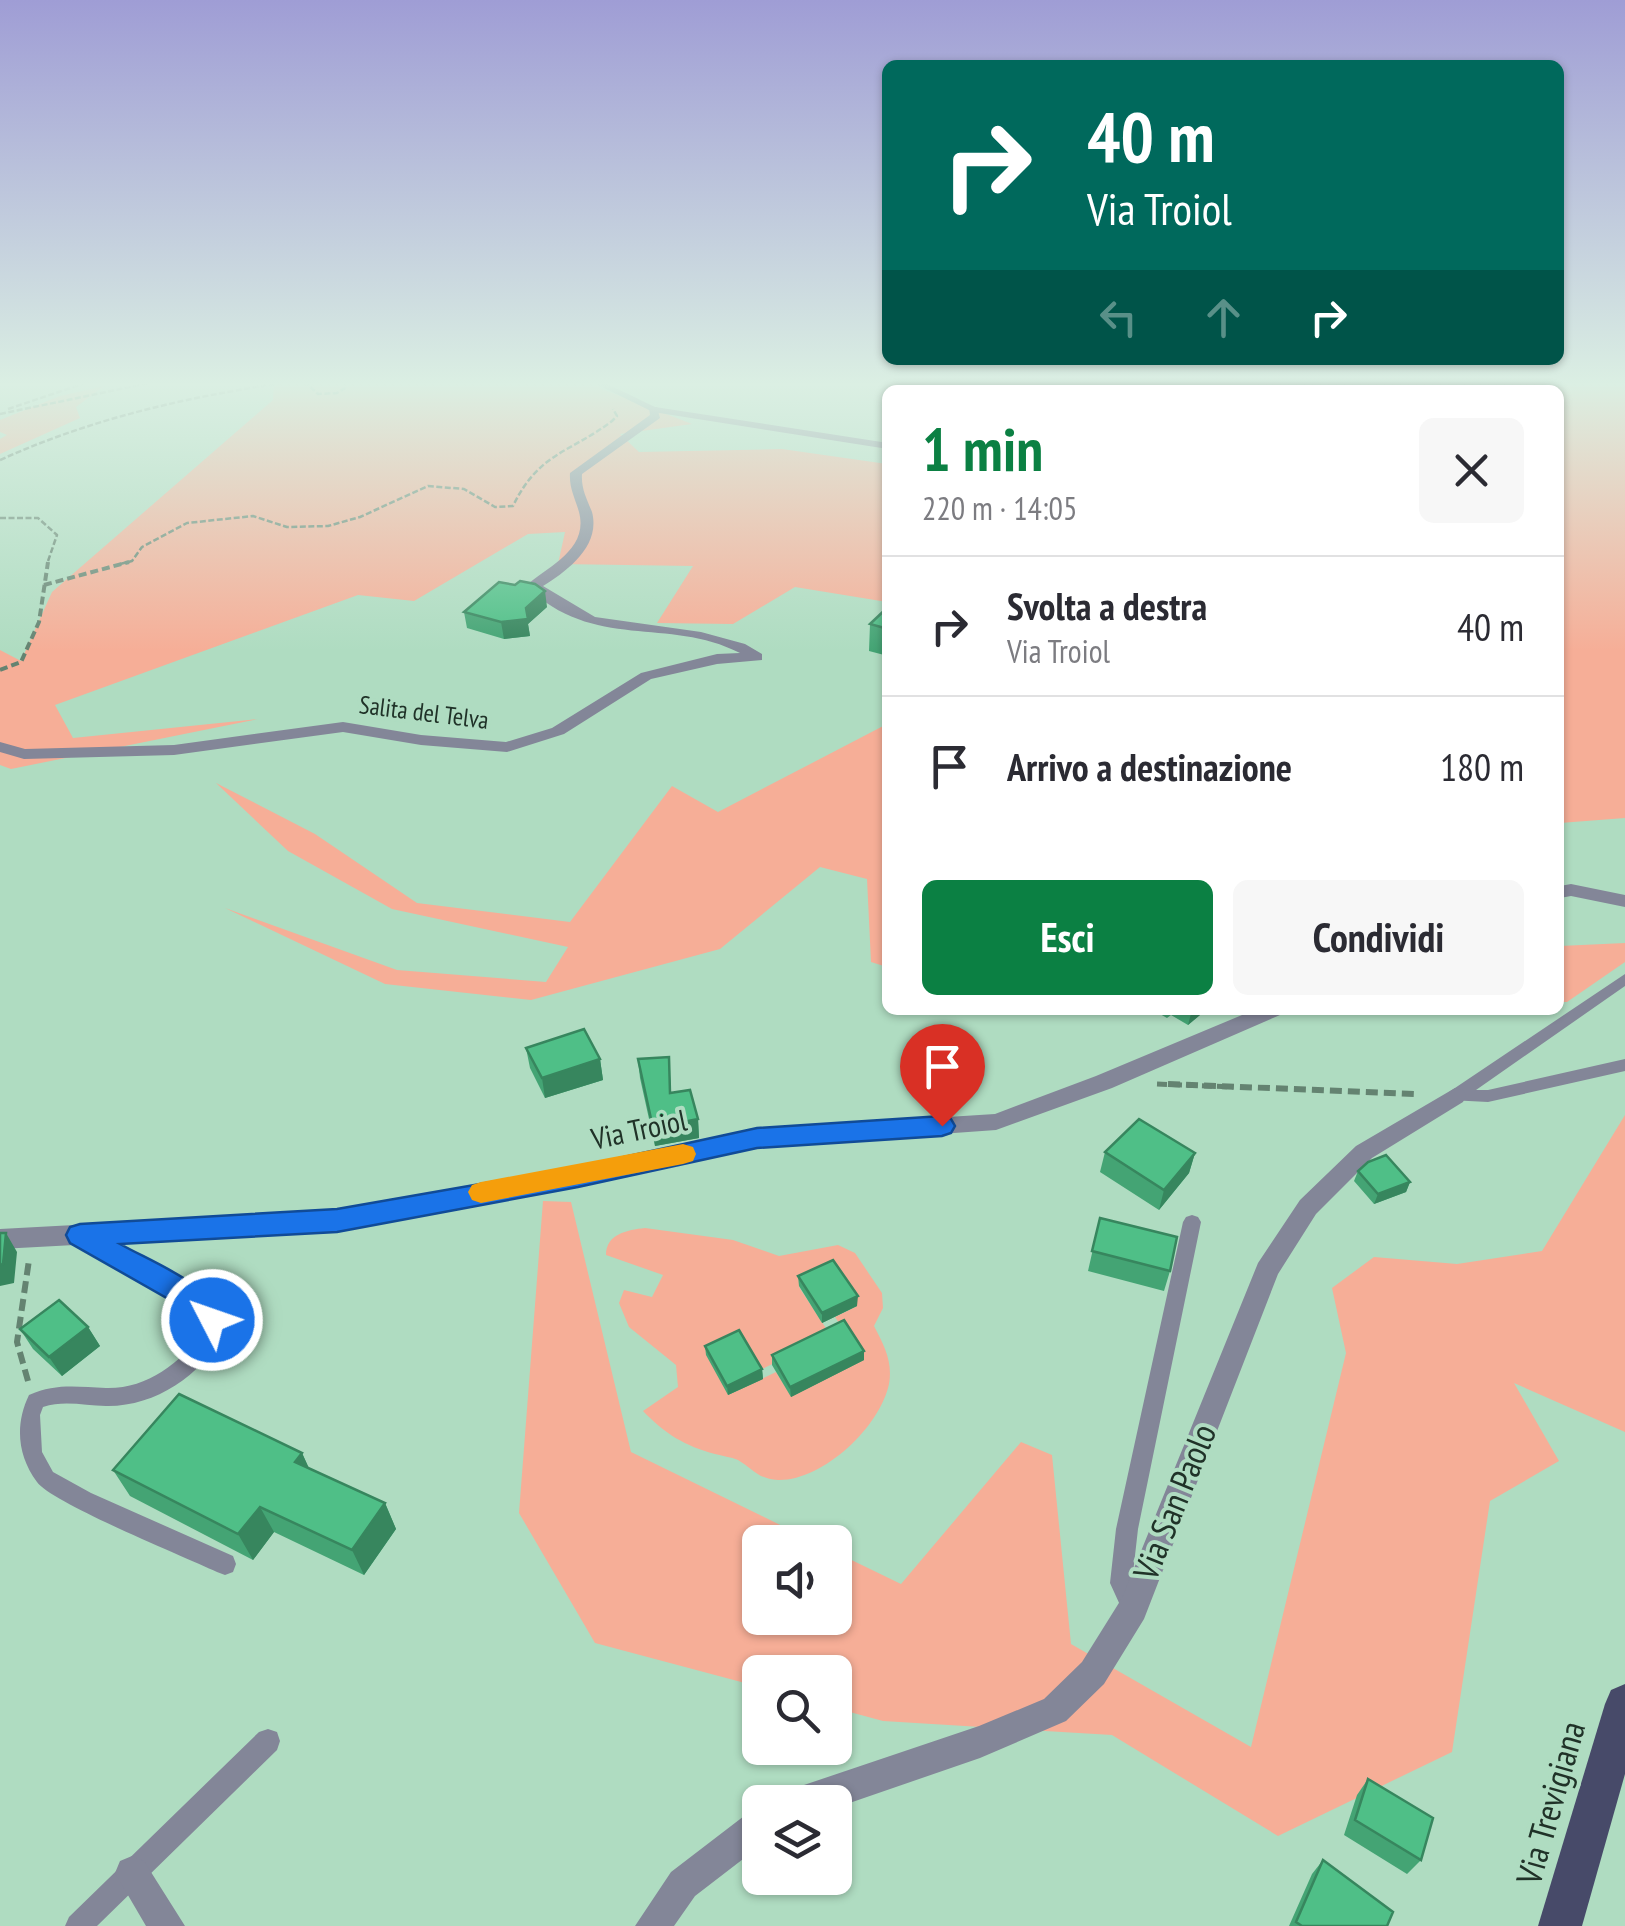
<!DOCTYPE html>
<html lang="it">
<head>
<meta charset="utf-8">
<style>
	body { margin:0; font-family:"PT Sans Narrow",sans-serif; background:#f7f7f7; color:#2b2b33; height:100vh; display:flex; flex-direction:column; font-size:38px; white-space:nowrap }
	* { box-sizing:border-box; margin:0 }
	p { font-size:32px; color:#7c7c81 }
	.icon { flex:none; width:55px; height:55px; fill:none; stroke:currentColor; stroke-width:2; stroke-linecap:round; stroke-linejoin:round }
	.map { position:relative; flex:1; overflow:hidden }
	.drawer { position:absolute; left:882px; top:385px; width:682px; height:630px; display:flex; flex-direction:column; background:#fff; border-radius:15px; box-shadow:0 2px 8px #0004 }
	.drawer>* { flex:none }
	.top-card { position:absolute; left:882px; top:60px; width:682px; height:305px; border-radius:15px; box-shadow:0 2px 8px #0004; background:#00695c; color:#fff; overflow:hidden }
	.tools { position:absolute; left:742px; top:1525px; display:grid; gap:20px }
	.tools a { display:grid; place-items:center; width:110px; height:110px; border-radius:15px; background:#fff; box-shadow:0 2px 8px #0004; font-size:50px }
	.pin { position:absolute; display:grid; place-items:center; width:85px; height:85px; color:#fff; margin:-102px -42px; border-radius:50% 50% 50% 0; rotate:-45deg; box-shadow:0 0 10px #0007 }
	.pin .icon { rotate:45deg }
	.me { position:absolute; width:110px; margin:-55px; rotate:311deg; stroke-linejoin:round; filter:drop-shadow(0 0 8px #0008) }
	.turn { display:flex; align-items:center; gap:35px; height:210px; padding:0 40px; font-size:45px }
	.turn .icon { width:130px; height:130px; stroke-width:2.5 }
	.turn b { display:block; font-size:70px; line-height:85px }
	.lanes { display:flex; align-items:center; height:95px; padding:0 40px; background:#0003; justify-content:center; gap:50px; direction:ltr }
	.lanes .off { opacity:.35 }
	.round { display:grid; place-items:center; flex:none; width:105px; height:105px; border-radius:15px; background:#f7f7f7 }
	.headline { display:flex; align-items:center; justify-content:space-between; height:170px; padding:0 40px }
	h1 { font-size:60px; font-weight:700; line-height:75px; color:#0b8043 }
	.button { display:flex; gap:20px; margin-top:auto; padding:20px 40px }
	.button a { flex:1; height:115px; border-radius:15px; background:#0b8043; color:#fff; font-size:40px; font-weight:700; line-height:115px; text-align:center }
	.button a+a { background:#f7f7f7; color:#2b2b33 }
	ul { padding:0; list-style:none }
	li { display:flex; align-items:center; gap:30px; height:140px; padding:0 40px; border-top:2px solid #e1e1e2 }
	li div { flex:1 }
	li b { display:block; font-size:38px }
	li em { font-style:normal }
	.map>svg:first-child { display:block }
	.green { fill:#f6ae97; fill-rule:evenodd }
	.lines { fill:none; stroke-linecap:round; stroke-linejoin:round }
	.path-far3 { stroke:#648371; stroke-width:2.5; stroke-dasharray:6 2.5; stroke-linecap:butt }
	.path-far2 { stroke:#648371; stroke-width:4; stroke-dasharray:8 4; stroke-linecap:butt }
	.path-far1 { stroke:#648371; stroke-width:5; stroke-dasharray:10 5; stroke-linecap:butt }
	.path { stroke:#648371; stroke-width:6; stroke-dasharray:12 6; stroke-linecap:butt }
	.lane { fill:#838698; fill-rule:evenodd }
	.street { fill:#838698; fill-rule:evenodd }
	.primary { fill:#474a69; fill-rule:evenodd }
	.wall { fill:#44a474 }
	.shaded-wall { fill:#37865e }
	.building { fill:#4fbf87; stroke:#37865e; stroke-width:2.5 }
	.route { fill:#1a73e8; stroke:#114b97; stroke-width:2.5 }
	.slow { fill:#f59e0b }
	.labels { text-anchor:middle; stroke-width:8; stroke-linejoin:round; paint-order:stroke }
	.far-street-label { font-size:25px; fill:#203228; stroke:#afdcc1 }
	.street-label { font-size:30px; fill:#203228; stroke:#afdcc1 }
	.near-street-label { font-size:35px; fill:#203228; stroke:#afdcc1 }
</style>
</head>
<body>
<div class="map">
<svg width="1625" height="1926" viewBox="0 0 1625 1926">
	<rect width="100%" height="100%" fill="#afdcc1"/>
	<path class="green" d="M 274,381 L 591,381 L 602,389 L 692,424 L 620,434 L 639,452 L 782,449 L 887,464 L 887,602 L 795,587 L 733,624 L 657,623 L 693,566 L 558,564 L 565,532 L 528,534 L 414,601 L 358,595 L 55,705 L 73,738 L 258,719 L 11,769 L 0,765 L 0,650 L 21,661 L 52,592 L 273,400 Z
		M 1252,381 L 1625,381 L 1625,818 L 1560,823 L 1560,390 L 1260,390 Z
		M 104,386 L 76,407 L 80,418 L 0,454 L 0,439 L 7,435 L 0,432 L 0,420 L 60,396 Z
		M 887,724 L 887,967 L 871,962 L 867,879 L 820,867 L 720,949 L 531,1000 L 385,984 L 225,908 L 397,970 L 546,982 L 568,947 L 392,909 L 288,851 L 216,783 L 315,834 L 417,903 L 570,922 L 672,786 L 718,812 Z
		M 1625,943 L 1625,962 L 1567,1002 L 1560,1002 L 1560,946 Z
		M 1625,1115 L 1625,1432 L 1514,1383 L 1559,1461 L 1490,1501 L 1452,1752 L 1278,1836 L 1112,1735 L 883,1721 L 835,1708 L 835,1672 L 760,1672 L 760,1687 L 595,1643 L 519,1513 L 543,1201 L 571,1202 L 631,1452 L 815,1542 L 760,1542 L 760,1618 L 835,1618 L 835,1552 L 901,1584 L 1021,1442 L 1052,1455 L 1071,1644 L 1251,1747 L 1346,1353 L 1332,1288 L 1374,1257 L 1457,1264 L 1542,1251 Z
		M 645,1228 L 733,1240 L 779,1256 L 838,1245 L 855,1253 L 882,1293 L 883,1308 L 874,1326 C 884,1345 893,1362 889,1384 C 880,1427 823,1481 778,1480 C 758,1479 753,1469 738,1460 C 731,1457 722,1456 715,1454 C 685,1446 665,1434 643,1411 L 678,1387 L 676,1365 L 629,1327 L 619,1303 L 624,1290 L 652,1297 L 663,1275 L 606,1255 C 606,1234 627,1230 645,1228 ZM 799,1287 L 857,1306 L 835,1317 L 863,1360 L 791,1396 L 776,1372 L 728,1395 L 758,1371 L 831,1336 Z"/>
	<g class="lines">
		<path class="path-far3" d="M 8,409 L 91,381
			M 0,414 L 159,381
			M 0,460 C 93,418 187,397 288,382 L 306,383 L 318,394 L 337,393 L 345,388 L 345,381
			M 0,518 L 38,518 L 57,535 L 47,564
			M 120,564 L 132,561 L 142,547 L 187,523 L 253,516 L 287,527 L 328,526 L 360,517 L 428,486 L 464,489 L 495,507 L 513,506 C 539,452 570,453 612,421 L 617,416 L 613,409"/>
		<path class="path-far2" d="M 44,585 L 129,562
			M 0,670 L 21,662 L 39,622 L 48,562"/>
		<path class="path-far1" d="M 1157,1084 L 1233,1087"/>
		<path class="path" d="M 1168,1084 L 1416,1094
			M 28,1381 L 17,1342 L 29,1260"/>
		<path class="lane" d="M 590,381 L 601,381 L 655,407 L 888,443 L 888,449 L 653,412 Z
			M 1625,974 L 1625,986 L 1476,1090 L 1488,1090 L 1625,1059 L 1625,1071 L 1488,1102 L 1449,1100 L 1447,1096 L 1449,1092 Z
			M 1192,1215 L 1198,1217 L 1201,1222 L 1138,1529 L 1132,1582 L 1144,1608 L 1141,1616 L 1133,1619 L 1125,1616 L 1110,1583 L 1116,1529 L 1183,1222 L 1186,1217 Z
			M 79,1228 L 207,1301 L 219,1314 L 223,1334 C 201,1376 154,1407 106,1406 C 85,1406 65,1400 43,1407 L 40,1415 L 42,1452 L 53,1472 L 91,1493 L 233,1556 L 236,1564 L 233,1572 L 225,1575 L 217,1572 C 185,1557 52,1503 37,1482 C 17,1455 15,1424 29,1395 C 56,1383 77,1387 106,1388 C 147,1389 179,1364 203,1332 L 203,1323 L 193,1313 L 73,1240 L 70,1235 L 73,1230 Z
			M 268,1729 L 277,1732 L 280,1741 L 277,1750 L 97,1926 L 65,1926 L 69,1917 L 259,1732 Z"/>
		<path class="street" d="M 649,407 L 657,407 L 660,418 L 582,474 C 581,489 587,499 592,512 C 601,546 567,571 543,586 L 595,617 L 701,632 L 745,644 L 762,654 L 762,660 L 717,664 L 651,679 L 564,734 L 507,752 L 421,745 L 343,732 L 174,755 L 24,759 L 0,752 L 0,742 L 25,749 L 174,745 L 343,722 L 421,735 L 506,742 L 552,728 L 641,673 L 717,654 L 740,653 C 668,616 594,652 526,586 C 548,566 589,550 579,512 C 575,498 569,488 570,473 L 650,415 Z
			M 1571,884 L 1625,895 L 1625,907 L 1571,896 L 1560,898 L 1560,886 Z
			M 1254,1010 L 1283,1010 L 1280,1015 L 1112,1088 L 996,1130 L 757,1147 L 577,1186 L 337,1231 L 0,1249 L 0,1229 L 337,1211 L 577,1168 L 757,1129 L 995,1114 L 1096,1076 Z
			M 1455,1088 L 1463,1090 L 1466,1096 L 1463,1102 L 1372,1158 L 1316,1214 L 1278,1274 L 1144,1619 L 1104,1684 L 1066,1721 L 980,1758 L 835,1808 L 835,1802 L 788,1802 L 792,1790 L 804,1785 L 979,1726 L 1044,1699 L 1082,1662 L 1122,1598 L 1258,1263 L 1300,1200 L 1356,1146 Z
			M 760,1808 L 760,1846 L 695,1896 L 674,1926 L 635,1926 L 671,1872 L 748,1813 Z
			M 132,1856 L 144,1861 L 185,1926 L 146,1926 L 115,1873 L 120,1861 Z"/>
		<path class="primary" d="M 1625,1684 L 1625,1774 L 1582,1926 L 1538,1926 L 1605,1704 L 1611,1690 Z"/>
	</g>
	<path class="wall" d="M 515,585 L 547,607 L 528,624 L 530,636 L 504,639 L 467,628 L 464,612 Z
		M 888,607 L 888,656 L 869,651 L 870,624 Z
		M 1153,1010 L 1206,1010 L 1188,1025 L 1171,1015 L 1167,1018 Z
		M 526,1048 L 600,1059 L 603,1080 L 545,1098 L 530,1068 Z
		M 669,1057 L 671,1093 L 698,1119 L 699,1138 L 655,1146 L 640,1078 L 638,1059 Z
		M 1105,1152 L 1195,1153 L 1189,1173 L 1159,1210 L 1100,1172 Z
		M 1358,1171 L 1410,1182 L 1406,1192 L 1374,1204 L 1354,1181 Z
		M 1100,1218 L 1170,1271 L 1164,1291 L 1088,1271 Z
		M 798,1276 L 857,1306 L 822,1323 L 799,1286 Z
		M 88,1327 L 100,1346 L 62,1376 L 33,1349 L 20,1329 Z
		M 705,1346 L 762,1369 L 763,1379 L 728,1395 L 706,1355 Z
		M 772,1355 L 864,1360 L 791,1397 L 772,1365 Z
		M 302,1453 L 309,1469 L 385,1503 L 396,1529 L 364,1575 L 274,1532 L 253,1560 L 130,1496 L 113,1470 Z
		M 1368,1779 L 1421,1860 L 1407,1874 L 1344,1835 L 1357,1795 Z
		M 1323,1860 L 1387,1926 L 1289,1926 L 1312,1874 Z"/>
	<path class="shaded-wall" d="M 545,591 L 547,607 L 528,624 L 530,636 L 504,639 L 501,622 L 526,608 Z
		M 1192,1010 L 1206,1010 L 1188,1025 Z
		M 600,1059 L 603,1080 L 545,1098 L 542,1078 Z
		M 698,1119 L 699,1138 L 655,1146 L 653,1128 Z
		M 1195,1153 L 1189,1173 L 1159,1210 L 1164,1190 Z
		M 1410,1182 L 1406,1192 L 1374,1204 L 1378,1194 Z
		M 6,1233 L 17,1252 L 14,1283 L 0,1286 L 0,1265 Z
		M 858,1296 L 857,1306 L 822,1323 L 822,1313 Z
		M 88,1327 L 100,1346 L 62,1376 L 49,1357 Z
		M 864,1351 L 864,1360 L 791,1397 L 790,1387 Z
		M 762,1369 L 763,1379 L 728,1395 L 727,1386 Z
		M 302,1453 L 314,1479 L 295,1462 Z
		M 385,1503 L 396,1529 L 364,1575 L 352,1550 Z
		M 260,1507 L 274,1532 L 253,1560 L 238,1534 Z"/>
	<path class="building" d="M 520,581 L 535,584 L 545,591 L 526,608 L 528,619 L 501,622 L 464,612 L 499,582 L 515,585 Z
		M 888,607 L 888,629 L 870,624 Z
		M 584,1029 L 600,1059 L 542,1078 L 526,1048 Z
		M 669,1057 L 670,1093 L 690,1090 L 698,1119 L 653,1128 L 638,1059 Z
		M 1139,1119 L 1195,1153 L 1164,1190 L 1105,1152 Z
		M 1386,1155 L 1410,1182 L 1378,1194 L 1358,1171 L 1368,1162 Z
		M 1100,1218 L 1177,1237 L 1170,1271 L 1092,1251 Z
		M 0,1233 L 6,1233 L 3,1264 L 0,1265 Z
		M 833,1260 L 858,1296 L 822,1313 L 798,1276 Z
		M 59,1300 L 88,1327 L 49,1357 L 20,1329 Z
		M 844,1320 L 864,1351 L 790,1387 L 772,1355 Z
		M 739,1330 L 762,1369 L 727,1386 L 705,1346 Z
		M 179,1394 L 302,1453 L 295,1462 L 385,1503 L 352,1550 L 260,1507 L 238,1534 L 113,1470 Z
		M 1368,1779 L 1433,1818 L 1421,1860 L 1355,1820 Z
		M 1323,1860 L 1393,1912 L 1387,1926 L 1302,1926 L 1296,1922 Z"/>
	<linearGradient id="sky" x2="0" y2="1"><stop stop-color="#9f9dd5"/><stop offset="0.59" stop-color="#dbefe3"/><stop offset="1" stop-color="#dbefe3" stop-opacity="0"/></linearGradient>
	<rect width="1625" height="651" fill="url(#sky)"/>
	<path class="route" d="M 942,1116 L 951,1119 L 955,1126 L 951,1133 L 942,1136 L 757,1148 L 578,1187 L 337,1232 L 120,1244 C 154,1263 208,1283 226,1320 L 222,1329 L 212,1333 L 201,1329 L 170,1300 L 70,1243 L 66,1235 L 70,1227 L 80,1224 L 337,1209 L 578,1167 L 757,1128 Z"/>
	<path class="slow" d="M 683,1144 L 693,1147 L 696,1154 L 693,1161 L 683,1164 L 481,1203 L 472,1200 L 468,1192 L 472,1185 L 481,1182 Z"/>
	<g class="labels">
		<g class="far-street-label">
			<text transform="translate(424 712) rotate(7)" y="9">Salita del Telva</text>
		</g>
		<g class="street-label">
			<text transform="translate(639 1130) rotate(-12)" y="10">Via Troiol</text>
		</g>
		<g class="near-street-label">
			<text transform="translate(1175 1502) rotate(-68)" y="12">Via San Paolo</text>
			<text transform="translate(1551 1803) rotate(-74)" y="12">Via Trevigiana</text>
		</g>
	</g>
</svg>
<div class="tools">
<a><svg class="icon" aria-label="sound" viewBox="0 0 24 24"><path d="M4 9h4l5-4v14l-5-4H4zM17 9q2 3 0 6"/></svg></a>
<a><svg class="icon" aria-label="search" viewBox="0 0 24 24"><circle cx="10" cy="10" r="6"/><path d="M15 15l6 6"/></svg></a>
<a><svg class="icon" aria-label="layers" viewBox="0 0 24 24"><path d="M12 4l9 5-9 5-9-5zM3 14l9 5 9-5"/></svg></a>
</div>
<div class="pin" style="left:942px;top:1126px;background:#d93025"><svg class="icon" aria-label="arrive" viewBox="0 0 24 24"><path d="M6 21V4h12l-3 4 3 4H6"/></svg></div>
<svg class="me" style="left:212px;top:1320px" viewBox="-20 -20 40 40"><circle r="17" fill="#1a73e8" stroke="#fff" stroke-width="3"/><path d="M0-11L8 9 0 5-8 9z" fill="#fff"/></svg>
<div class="top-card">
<div class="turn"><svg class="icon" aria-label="right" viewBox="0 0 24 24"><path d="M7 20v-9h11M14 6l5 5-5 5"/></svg><div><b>40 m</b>Via Troiol</div></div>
<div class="lanes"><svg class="icon off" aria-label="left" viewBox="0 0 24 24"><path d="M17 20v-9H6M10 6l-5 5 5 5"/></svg><svg class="icon off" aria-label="ahead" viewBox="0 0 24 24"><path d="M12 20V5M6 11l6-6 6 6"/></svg><svg class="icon" aria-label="right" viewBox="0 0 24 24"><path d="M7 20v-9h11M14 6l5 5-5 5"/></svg></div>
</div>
<section class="drawer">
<div class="headline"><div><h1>1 min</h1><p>220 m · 14:05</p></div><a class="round"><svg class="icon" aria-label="close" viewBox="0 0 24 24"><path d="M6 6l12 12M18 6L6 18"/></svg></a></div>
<ul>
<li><svg class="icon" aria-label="right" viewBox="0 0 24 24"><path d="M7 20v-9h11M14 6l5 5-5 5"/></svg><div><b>Svolta a destra</b><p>Via Troiol</p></div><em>40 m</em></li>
<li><svg class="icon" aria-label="arrive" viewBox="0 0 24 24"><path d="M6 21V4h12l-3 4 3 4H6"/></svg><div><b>Arrivo a destinazione</b></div><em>180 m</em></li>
</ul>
<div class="button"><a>Esci</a><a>Condividi</a></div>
</section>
</div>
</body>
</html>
